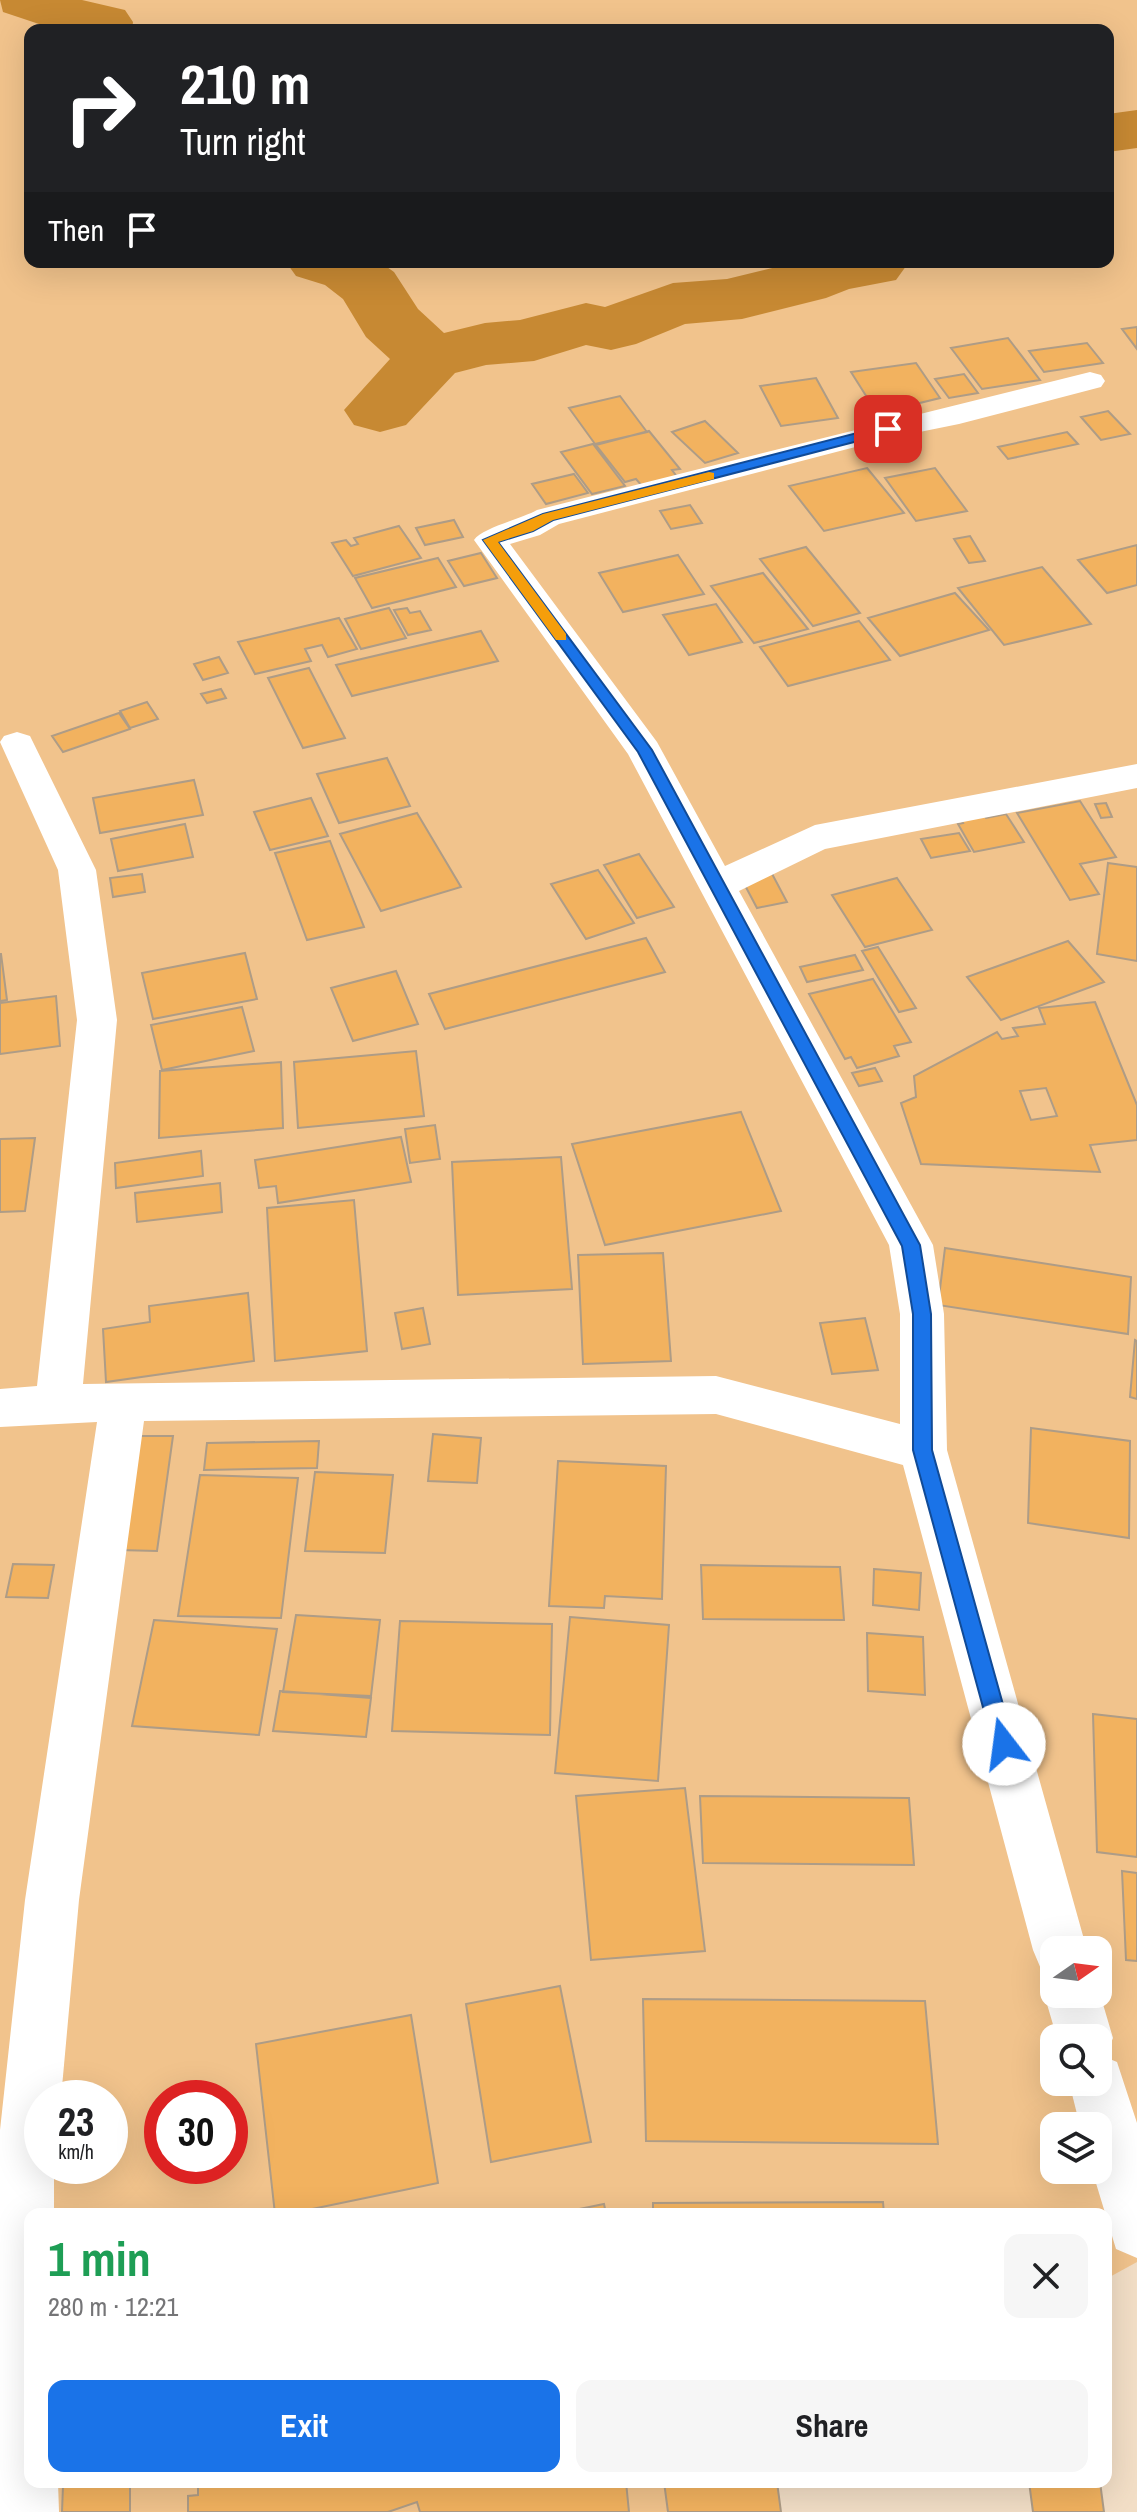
<!DOCTYPE html>
<html lang="en">
<head>
<meta charset="utf-8">
<style>
	body { margin:0; font-family:"Archivo Narrow",sans-serif; background:#f6f6f6; color:#202124; height:100vh; display:flex; flex-direction:column; font-size:30px; white-space:nowrap }
	* { box-sizing:border-box; margin:0 }
	p { font-size:26px; color:#757577 }
	.icon { flex:none; width:44px; height:44px; fill:none; stroke:currentColor; stroke-width:2; stroke-linecap:round; stroke-linejoin:round }
	.map { position:relative; flex:1; overflow:hidden }
	.side { position:absolute; left:24px; top:2208px; width:1088px; height:280px; display:flex; flex-direction:column; background:#fff; border-radius:16px; box-shadow:0 8px 32px #0002 }
	.side>* { flex:none }
	.guide { position:absolute; left:24px; top:24px; width:1090px; height:244px; border-radius:16px; box-shadow:0 8px 32px #0002; background:#202124; color:#fff; overflow:hidden }
	.needle { width:52px; rotate:76deg }
	.tools { position:absolute; left:1040px; top:1936px; display:grid; gap:16px }
	.tools a { display:grid; place-items:center; width:72px; height:72px; border-radius:16px; background:#fff; box-shadow:0 8px 32px #0002; font-size:40px }
	.speed { position:absolute; left:24px; top:2080px; display:flex; gap:16px; font-size:40px; font-weight:700; text-align:center }
	.speed>* { display:grid; place-content:center; width:104px; height:104px; border-radius:50%; background:#fff; box-shadow:0 8px 32px #0002; line-height:1 }
	.speed small { font-size:20px; font-weight:400 }
	.speed .limit { border:12px solid #d22; background:#fff; color:#111 }
	.pin { position:absolute; display:grid; place-items:center; width:68px; height:68px; color:#fff; margin:-34px; border-radius:16px; box-shadow:0 4px 12px #0006 }
	.me { position:absolute; width:88px; margin:-44px; rotate:345deg; stroke-linejoin:round; filter:drop-shadow(0 0 6px #0008) }
	.turn { display:flex; align-items:center; gap:28px; height:168px; padding:0 24px; font-size:36px }
	.turn .icon { width:104px; height:104px; stroke-width:2.5 }
	.turn b { display:block; font-size:56px; line-height:68px }
	.then { display:flex; align-items:center; height:76px; padding:0 24px; background:#0003; gap:16px; font-size:30px }
	.round { display:grid; place-items:center; flex:none; width:84px; height:84px; border-radius:16px; background:#f6f6f6 }
	.headline { display:flex; align-items:center; justify-content:space-between; height:136px; padding:0 24px }
	h1 { font-size:48px; font-weight:700; line-height:60px; color:#1e9e55 }
	.cta { display:flex; gap:16px; margin-top:auto; padding:16px 24px }
	.cta a { flex:1; height:92px; border-radius:16px; background:#1a73e8; color:#fff; font-size:32px; font-weight:700; line-height:92px; text-align:center }
	.cta a+a { background:#f6f6f6; color:#202124 }
	.map>svg:first-child { display:block }
	.green { fill:#f1c38c; fill-rule:evenodd }
	.lines { fill:none; stroke-linecap:round; stroke-linejoin:round }
	.river { fill:#c78933; fill-rule:evenodd }
	.building { fill:#f2b25f; stroke:#ae9c86; stroke-width:2; fill-rule:evenodd }
	.minor { fill:#fff; fill-rule:evenodd }
	.route { fill:#1a73e8; stroke:#114b97; stroke-width:2 }
	.slow { fill:#f59e0b }
</style>
</head>
<body>
<div class="map">
<svg width="1137" height="2512" viewBox="0 0 1137 2512">
	<rect width="100%" height="100%" fill="#f2dec6"/>
	<path class="green" d="M 0,0 L 1137,0 L 1137,2262 L 1106,2279 L 1106,2214 L 30,2214 L 30,2482 L 722,2482 L 666,2512 L 0,2512 ZM 30,30 L 1108,30 L 1108,262 L 30,262 ZM 1054,1950 L 1098,1950 L 1098,1994 L 1054,1994 ZM 1054,2038 L 1098,2038 L 1098,2082 L 1054,2082 ZM 42,2098 L 110,2098 L 110,2166 L 42,2166 ZM 162,2098 L 230,2098 L 230,2166 L 162,2166 ZM 1054,2126 L 1098,2126 L 1098,2170 L 1054,2170 Z"/>
	<g class="lines">
		<path class="river" d="M 0,0 L 82,0 L 125,10 L 133,22 L 132,30 L 57,30 L 3,12 Z
			M 1137,110 L 1137,148 L 1108,152 L 1108,114 Z
			M 286,262 L 380,262 L 394,272 L 418,309 L 444,333 L 485,323 L 520,320 L 586,303 L 605,307 L 673,283 L 727,279 L 797,262 L 909,262 L 896,280 L 849,289 L 826,298 L 742,319 L 685,324 L 636,344 L 611,350 L 586,345 L 534,361 L 486,365 L 455,373 L 406,425 L 380,432 L 354,425 L 344,410 L 390,359 L 366,337 L 343,299 L 325,285 L 296,276 Z"/>
	</g>
	<path class="building" d="M 1137,327 L 1137,349 L 1122,329 Z
		M 1008,338 L 1040,380 L 982,389 L 951,348 Z
		M 1087,343 L 1103,363 L 1044,372 L 1029,351 Z
		M 916,363 L 940,398 L 891,410 L 875,410 L 851,372 Z
		M 964,374 L 978,393 L 949,398 L 935,379 Z
		M 816,378 L 838,418 L 781,426 L 760,386 Z
		M 620,396 L 647,432 L 595,444 L 569,408 Z
		M 1108,411 L 1130,434 L 1101,440 L 1081,417 Z
		M 705,421 L 738,453 L 705,463 L 672,432 Z
		M 649,431 L 680,469 L 672,470 L 678,478 L 642,486 L 636,479 L 625,482 L 596,445 Z
		M 1067,432 L 1078,444 L 1008,459 L 998,447 Z
		M 593,444 L 625,486 L 592,494 L 561,452 Z
		M 867,468 L 904,513 L 824,531 L 789,486 Z
		M 935,468 L 967,511 L 916,521 L 885,478 Z
		M 574,474 L 588,493 L 546,504 L 532,484 Z
		M 690,505 L 702,523 L 671,529 L 660,511 Z
		M 454,520 L 463,537 L 425,545 L 416,528 Z
		M 399,526 L 421,558 L 353,576 L 332,543 L 346,540 L 351,546 L 358,544 L 354,538 Z
		M 970,536 L 985,561 L 969,563 L 954,539 Z
		M 1137,545 L 1137,585 L 1107,593 L 1078,560 Z
		M 806,547 L 860,613 L 813,626 L 760,559 Z
		M 481,553 L 497,578 L 464,586 L 448,561 Z
		M 678,555 L 704,594 L 623,612 L 599,573 Z
		M 438,558 L 456,587 L 372,608 L 355,578 Z
		M 1042,567 L 1091,624 L 1004,645 L 958,588 Z
		M 763,573 L 808,629 L 754,643 L 711,586 Z
		M 955,593 L 989,630 L 900,656 L 868,618 Z
		M 716,604 L 742,642 L 689,655 L 663,615 Z
		M 389,608 L 406,638 L 361,649 L 345,619 Z
		M 407,608 L 410,613 L 420,611 L 431,630 L 408,635 L 394,610 Z
		M 339,618 L 357,649 L 328,657 L 322,645 L 305,649 L 311,661 L 255,674 L 238,642 Z
		M 859,621 L 890,660 L 788,686 L 760,647 Z
		M 481,631 L 498,661 L 352,696 L 336,665 Z
		M 219,657 L 228,673 L 203,680 L 194,664 Z
		M 309,668 L 345,738 L 303,748 L 268,678 Z
		M 221,689 L 226,698 L 207,703 L 201,694 Z
		M 147,702 L 158,719 L 130,728 L 120,711 Z
		M 119,713 L 130,729 L 63,752 L 52,736 Z
		M 387,758 L 410,806 L 339,823 L 317,774 Z
		M 194,780 L 203,815 L 100,833 L 93,798 Z
		M 311,798 L 328,836 L 270,850 L 254,812 Z
		M 1080,801 L 1116,857 L 1080,864 L 1099,894 L 1070,900 L 1017,813 Z
		M 1106,803 L 1112,817 L 1101,818 L 1095,804 Z
		M 417,813 L 461,887 L 381,911 L 340,834 Z
		M 983,813 L 986,818 L 1006,814 L 1024,842 L 974,852 L 958,824 L 963,823 L 960,818 Z
		M 185,824 L 193,857 L 118,871 L 111,839 Z
		M 959,833 L 970,851 L 931,858 L 921,839 Z
		M 330,841 L 364,927 L 307,940 L 275,853 Z
		M 639,854 L 674,907 L 637,918 L 604,865 Z
		M 1108,863 L 1137,867 L 1137,961 L 1097,954 Z
		M 598,870 L 634,923 L 586,939 L 551,884 Z
		M 770,870 L 787,902 L 757,908 L 740,876 Z
		M 142,874 L 145,892 L 113,897 L 110,878 Z
		M 897,878 L 932,930 L 865,947 L 832,895 Z
		M 646,938 L 665,972 L 445,1029 L 429,994 Z
		M 1068,941 L 1104,982 L 1001,1020 L 967,977 Z
		M 878,947 L 916,1008 L 899,1012 L 862,951 Z
		M 245,953 L 257,999 L 153,1019 L 142,973 Z
		M 1,954 L 7,1000 L 0,1001 L 0,954 Z
		M 855,955 L 863,970 L 807,982 L 800,967 Z
		M 396,971 L 418,1024 L 353,1041 L 331,988 Z
		M 873,979 L 911,1042 L 894,1046 L 899,1056 L 857,1068 L 851,1057 L 845,1059 L 809,994 Z
		M 56,996 L 60,1046 L 0,1054 L 0,1003 Z
		M 1095,1002 L 1137,1105 L 1137,1140 L 1090,1145 L 1100,1172 L 921,1164 L 901,1103 L 916,1097 L 914,1076 L 997,1032 L 1002,1039 L 1018,1036 L 1013,1028 L 1045,1024 L 1039,1008 ZM 1046,1088 L 1057,1116 L 1031,1120 L 1020,1091 Z
		M 242,1007 L 254,1051 L 162,1070 L 151,1025 Z
		M 416,1051 L 424,1116 L 298,1128 L 294,1062 Z
		M 281,1062 L 283,1128 L 159,1138 L 160,1071 Z
		M 875,1068 L 882,1081 L 859,1086 L 852,1073 Z
		M 741,1112 L 781,1211 L 605,1245 L 572,1144 Z
		M 435,1125 L 440,1159 L 410,1163 L 405,1129 Z
		M 401,1137 L 411,1182 L 278,1203 L 276,1186 L 259,1188 L 255,1160 Z
		M 35,1138 L 25,1211 L 0,1212 L 0,1139 Z
		M 201,1151 L 203,1176 L 116,1188 L 115,1163 Z
		M 561,1157 L 572,1289 L 458,1295 L 452,1162 Z
		M 220,1183 L 222,1212 L 137,1222 L 135,1193 Z
		M 354,1200 L 367,1351 L 275,1361 L 267,1208 Z
		M 945,1248 L 1131,1277 L 1128,1334 L 938,1305 Z
		M 663,1253 L 671,1361 L 583,1364 L 578,1255 Z
		M 248,1293 L 254,1361 L 106,1382 L 103,1329 L 150,1322 L 149,1306 Z
		M 423,1308 L 430,1344 L 402,1349 L 395,1313 Z
		M 865,1318 L 878,1370 L 832,1374 L 820,1323 Z
		M 1135,1340 L 1137,1341 L 1137,1399 L 1130,1397 Z
		M 1031,1428 L 1130,1441 L 1129,1538 L 1028,1523 Z
		M 433,1434 L 481,1438 L 477,1483 L 428,1481 Z
		M 136,1436 L 173,1436 L 157,1551 L 119,1550 Z
		M 319,1441 L 317,1468 L 204,1470 L 207,1443 Z
		M 558,1461 L 666,1466 L 662,1599 L 605,1596 L 604,1608 L 549,1606 Z
		M 315,1472 L 393,1475 L 385,1553 L 305,1551 Z
		M 200,1475 L 298,1478 L 281,1618 L 178,1616 Z
		M 13,1564 L 54,1565 L 48,1598 L 6,1597 Z
		M 701,1565 L 840,1567 L 844,1620 L 703,1619 Z
		M 874,1569 L 921,1573 L 919,1610 L 873,1605 Z
		M 296,1615 L 380,1620 L 371,1696 L 283,1692 Z
		M 570,1617 L 669,1625 L 658,1781 L 555,1773 Z
		M 154,1620 L 277,1629 L 259,1735 L 132,1726 Z
		M 400,1621 L 552,1624 L 550,1735 L 392,1731 Z
		M 867,1633 L 923,1637 L 925,1695 L 868,1691 Z
		M 280,1691 L 371,1698 L 366,1737 L 273,1731 Z
		M 1093,1714 L 1137,1719 L 1137,1857 L 1097,1852 Z
		M 685,1788 L 705,1951 L 591,1960 L 576,1796 Z
		M 700,1796 L 909,1798 L 914,1865 L 703,1863 Z
		M 1122,1871 L 1137,1873 L 1137,1961 L 1126,1960 Z
		M 560,1986 L 591,2142 L 491,2162 L 466,2004 Z
		M 643,1999 L 925,2001 L 938,2144 L 646,2141 Z
		M 411,2015 L 438,2183 L 288,2214 L 275,2214 L 256,2044 Z
		M 883,2202 L 884,2214 L 653,2214 L 653,2203 Z
		M 604,2204 L 606,2214 L 555,2214 Z
		M 100,2482 L 130,2482 L 130,2512 L 62,2512 L 63,2486 Z
		M 209,2482 L 626,2482 L 629,2512 L 420,2512 L 417,2502 L 388,2512 L 188,2512 L 188,2496 L 198,2495 L 198,2484 Z
		M 664,2482 L 777,2482 L 781,2512 L 668,2512 Z
		M 1029,2482 L 1100,2482 L 1104,2512 L 1033,2512 Z"/>
	<g class="lines">
		<path class="minor" d="M 1090,372 L 1101,375 L 1105,381 L 1101,387 L 959,424 L 890,438 L 559,524 L 540,535 L 510,544 L 657,742 L 725,866 L 815,825 L 1137,764 L 1137,788 L 825,849 L 739,891 L 933,1245 L 944,1314 L 947,1450 L 1087,1950 L 1054,1950 L 1054,1994 L 1098,1994 L 1098,1990 L 1100,1994 L 1113,2038 L 1105,2057 L 1117,2062 L 1137,2123 L 1137,2258 L 1116,2249 L 1092,2170 L 1098,2170 L 1098,2126 L 1080,2126 L 1069,2082 L 1098,2082 L 1098,2038 L 1057,2038 L 1044,1994 L 1053,1974 L 1041,1969 L 1033,1950 L 903,1465 L 716,1414 L 144,1421 L 79,1900 L 61,2098 L 42,2098 L 42,2166 L 54,2166 L 54,2214 L 30,2214 L 30,2482 L 58,2482 L 59,2512 L 0,2512 L 0,2130 L 25,1900 L 97,1422 L 0,1427 L 0,1389 L 37,1386 L 77,1020 L 58,870 L 0,742 L 4,736 L 17,732 L 30,736 L 96,870 L 117,1020 L 83,1384 L 716,1376 L 900,1424 L 900,1314 L 889,1245 L 628,754 L 474,540 C 482,528 521,519 537,510 C 721,463 905,418 1090,372 Z"/>
	</g>
	<path class="route" d="M 888,425 L 894,429 L 893,432 L 553,520 L 533,531 L 498,542 L 652,750 L 920,1245 L 931,1314 L 932,1450 L 1014,1744 L 1011,1751 L 1004,1754 L 996,1751 L 993,1744 L 913,1450 L 913,1314 L 902,1246 L 638,752 L 483,540 L 543,514 Z"/>
	<path class="slow" d="M 709,472 L 714,473 L 714,479 L 553,520 L 533,531 L 498,542 L 566,634 L 566,640 L 556,640 L 483,540 L 543,514 Z"/>
</svg>
<div class="tools">
<a><svg class="needle" viewBox="-14 -14 28 28"><path d="M0-13l5 13h-10z" fill="#e53935"/><path d="M0 13l5-13h-10z" fill="#757577"/></svg></a>
<a><svg class="icon" aria-label="search" viewBox="0 0 24 24"><circle cx="10" cy="10" r="6"/><path d="M15 15l6 6"/></svg></a>
<a><svg class="icon" aria-label="layers" viewBox="0 0 24 24"><path d="M12 4l9 5-9 5-9-5zM3 14l9 5 9-5"/></svg></a>
</div>
<div class="speed"><div>23<small>km/h</small></div><div class="limit">30</div></div>
<div class="pin" style="left:888px;top:429px;background:#d93025"><svg class="icon" aria-label="arrive" viewBox="0 0 24 24"><path d="M6 21V4h12l-3 4 3 4H6"/></svg></div>
<svg class="me" style="left:1004px;top:1744px" viewBox="-20 -20 40 40"><circle r="19" fill="#fff"/><path d="M0-13L10 11 0 6-10 11z" fill="#1a73e8"/></svg>
<div class="guide">
<div class="turn"><svg class="icon" aria-label="right" viewBox="0 0 24 24"><path d="M7 20v-9h11M14 6l5 5-5 5"/></svg><div><b>210 m</b>Turn right</div></div>
<div class="then">Then<svg class="icon" aria-label="arrive" viewBox="0 0 24 24"><path d="M6 21V4h12l-3 4 3 4H6"/></svg></div>
</div>
<section class="side">
<div class="headline"><div><h1>1 min</h1><p>280 m · 12:21</p></div><a class="round"><svg class="icon" aria-label="close" viewBox="0 0 24 24"><path d="M6 6l12 12M18 6L6 18"/></svg></a></div>
<div class="cta"><a>Exit</a><a>Share</a></div>
</section>
</div>
</body>
</html>
